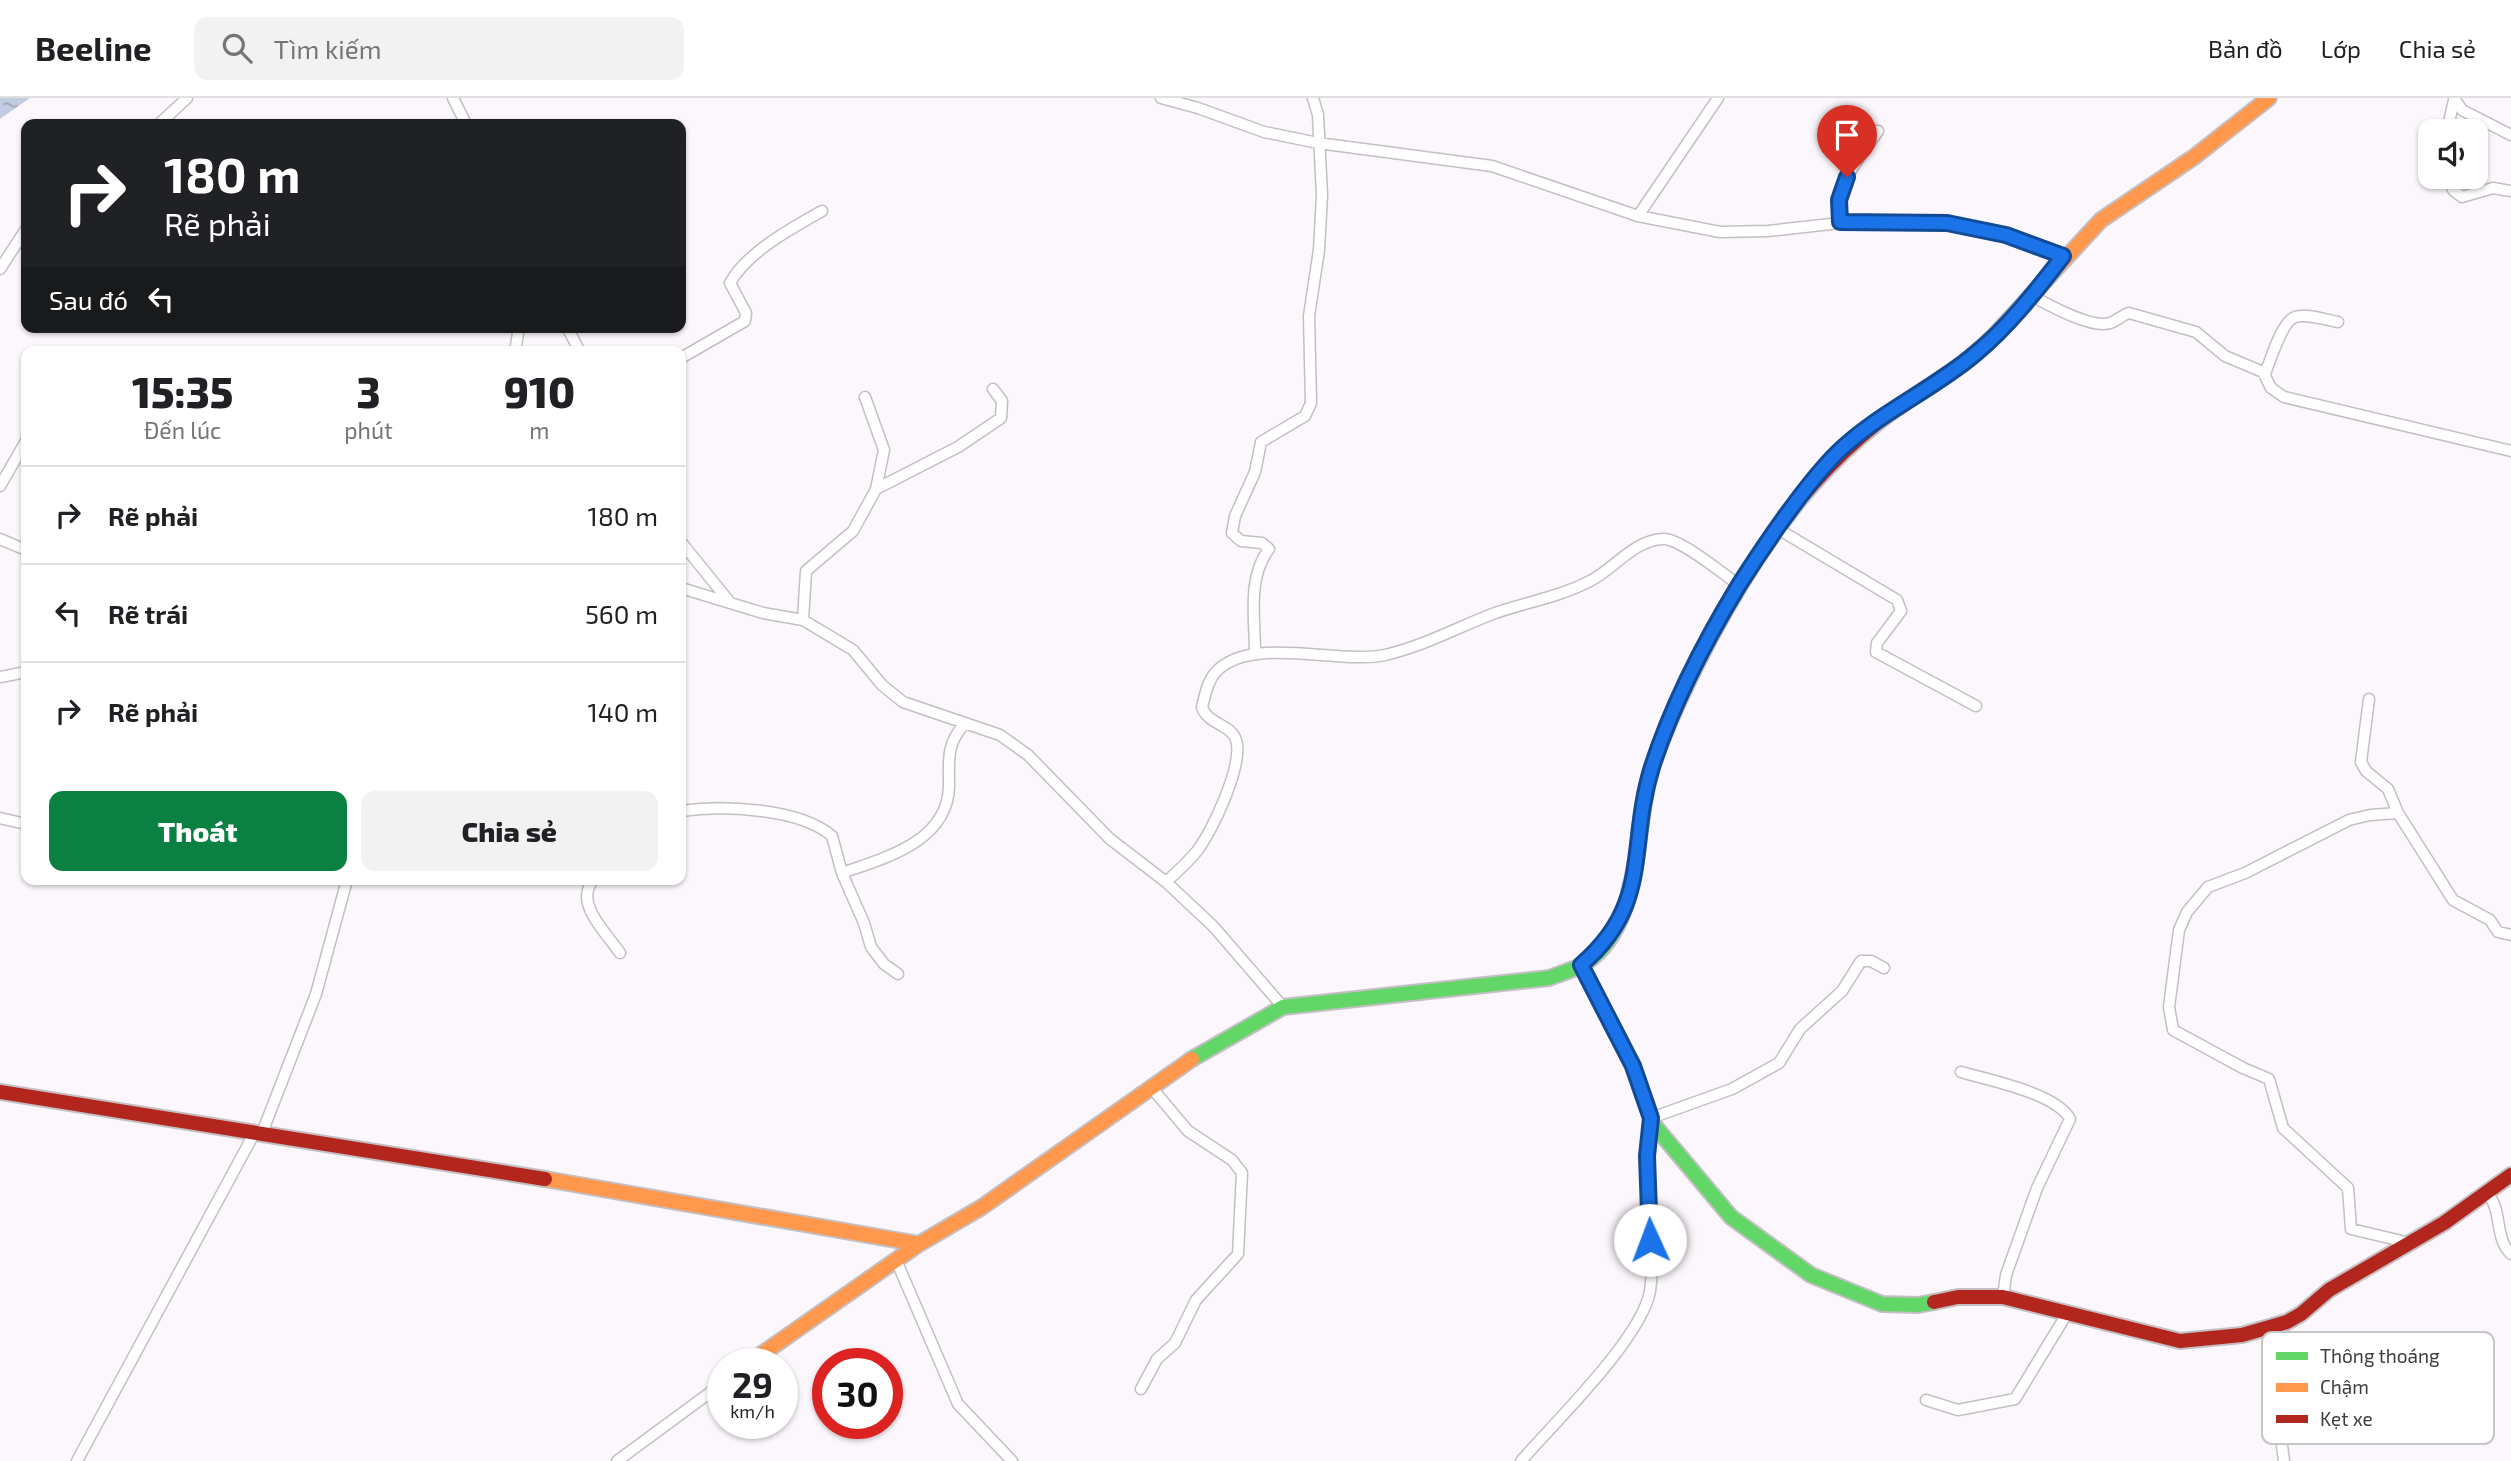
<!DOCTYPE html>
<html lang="vi">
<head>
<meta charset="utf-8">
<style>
	body { margin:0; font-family:"Exo 2",sans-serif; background:#f2f2f2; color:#202124; height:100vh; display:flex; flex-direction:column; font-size:26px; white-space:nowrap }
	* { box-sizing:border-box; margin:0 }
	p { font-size:23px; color:#757577 }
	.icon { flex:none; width:38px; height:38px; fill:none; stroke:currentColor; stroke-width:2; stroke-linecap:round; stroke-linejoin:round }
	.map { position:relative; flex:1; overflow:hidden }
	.details { position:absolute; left:21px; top:248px; width:665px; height:539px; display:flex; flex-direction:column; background:#fff; border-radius:14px; box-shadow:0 2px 5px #0004 }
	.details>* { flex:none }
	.banner { position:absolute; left:21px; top:21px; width:665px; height:214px; border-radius:14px; box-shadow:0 2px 5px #0004; background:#202124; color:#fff; overflow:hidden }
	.fabs { position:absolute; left:2418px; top:21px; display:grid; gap:14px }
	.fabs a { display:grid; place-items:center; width:70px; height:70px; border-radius:14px; background:#fff; box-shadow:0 2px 5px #0004; font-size:35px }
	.speed { position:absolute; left:707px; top:1250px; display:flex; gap:14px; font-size:35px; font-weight:700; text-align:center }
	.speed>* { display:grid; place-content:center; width:91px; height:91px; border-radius:50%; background:#fff; box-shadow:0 2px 5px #0004; line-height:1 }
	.speed small { font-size:18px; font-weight:400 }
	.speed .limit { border:10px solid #d22; background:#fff; color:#111 }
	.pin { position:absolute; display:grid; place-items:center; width:60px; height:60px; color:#fff; margin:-72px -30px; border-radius:50% 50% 50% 0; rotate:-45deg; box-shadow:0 0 7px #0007 }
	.pin .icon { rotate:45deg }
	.me { position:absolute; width:77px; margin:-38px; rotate:358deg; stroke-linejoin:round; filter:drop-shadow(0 0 5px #0008) }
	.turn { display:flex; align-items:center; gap:24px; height:147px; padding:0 28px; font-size:32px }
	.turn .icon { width:91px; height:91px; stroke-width:2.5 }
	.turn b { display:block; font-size:49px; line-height:60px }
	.then { display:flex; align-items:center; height:66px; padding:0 28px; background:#0003; gap:14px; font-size:26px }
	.eta { display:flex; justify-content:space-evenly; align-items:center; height:119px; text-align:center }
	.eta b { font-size:42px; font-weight:800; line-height:49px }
	.primary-button { display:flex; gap:14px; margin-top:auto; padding:14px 28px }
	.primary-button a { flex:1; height:80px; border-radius:14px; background:#0b8043; color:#fff; font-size:28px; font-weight:800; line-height:80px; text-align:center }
	.primary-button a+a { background:#f2f2f2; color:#202124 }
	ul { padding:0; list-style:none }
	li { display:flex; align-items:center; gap:21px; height:98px; padding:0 28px; border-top:2px solid #e0e0e0 }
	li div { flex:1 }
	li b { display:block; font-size:26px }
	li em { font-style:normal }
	header { display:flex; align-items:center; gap:42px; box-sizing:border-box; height:98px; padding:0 35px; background:#fff; border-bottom:2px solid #e0e0e0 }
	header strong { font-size:33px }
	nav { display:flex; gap:38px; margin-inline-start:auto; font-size:24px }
	.search { width:490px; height:63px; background:#f2f2f2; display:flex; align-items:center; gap:18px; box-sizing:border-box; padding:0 24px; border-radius:14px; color:#757577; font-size:26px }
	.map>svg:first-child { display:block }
	.water { fill:url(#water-ripples) }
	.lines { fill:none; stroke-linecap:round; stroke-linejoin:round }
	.street-casing { stroke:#c3bfc3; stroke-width:13 }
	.fast-casing { stroke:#c3bfc3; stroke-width:18 }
	.slow-casing { stroke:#c3bfc3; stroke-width:18 }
	.jam-casing { stroke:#c3bfc3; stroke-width:18 }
	.street { stroke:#fffeff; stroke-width:10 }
	.fast { stroke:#63d668; stroke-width:14 }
	.slow { stroke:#ff974d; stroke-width:14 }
	.jam { stroke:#b3261e; stroke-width:14 }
	.route-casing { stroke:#114b97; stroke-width:18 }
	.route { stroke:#1a73e8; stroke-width:12 }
	.key { fill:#fff; stroke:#c5c4c6; stroke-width:2 }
	.key-label { font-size:19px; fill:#3f3b40 }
</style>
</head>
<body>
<header>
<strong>Beeline</strong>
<div class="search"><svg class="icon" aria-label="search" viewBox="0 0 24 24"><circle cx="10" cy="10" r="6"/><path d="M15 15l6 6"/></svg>Tìm kiếm</div>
<nav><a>Bản đồ</a><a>Lớp</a><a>Chia sẻ</a></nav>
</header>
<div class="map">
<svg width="2511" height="1363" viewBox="0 0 2511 1363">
	<defs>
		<pattern id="water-ripples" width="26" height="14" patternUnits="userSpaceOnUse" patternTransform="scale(1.75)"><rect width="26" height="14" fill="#c1cce1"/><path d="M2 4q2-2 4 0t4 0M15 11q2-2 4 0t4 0" fill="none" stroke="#9ea7b8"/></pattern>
	</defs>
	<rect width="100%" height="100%" fill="#fcf7fc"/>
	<path class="water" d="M 0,0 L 30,0 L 0,21 Z"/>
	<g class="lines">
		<g class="street-casing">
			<path id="street" d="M 453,0 L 466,26
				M 1161,0 L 1198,10 L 1264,34 L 1318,45 L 1492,68 L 1638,118 L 1720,134 L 1768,133 L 1840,125 L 1947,126 L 2006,137 L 2063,158
				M 2454,0 L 2462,12 L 2511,37
				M 159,26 L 187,0
				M 2447,33 L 2454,2
				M 2451,79 L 2453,92 L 2462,99 L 2493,90 L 2511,93
				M 1638,118 L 1718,0
				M 1840,125 C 1837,81 1855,67 1878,33
				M 0,171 L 26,131
				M 2032,198 C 2049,207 2091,231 2110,225 C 2117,223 2122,217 2129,215 L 2196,234 L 2225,258 L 2263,274 L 2271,290 L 2284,299 L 2511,353
				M 567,229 L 580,254
				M 515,254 L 519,229
				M 681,260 L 745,223 L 746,215 L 730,185 C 747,154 792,130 822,113
				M 2265,276 C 2270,263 2282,223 2295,219 C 2306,215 2326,222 2338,224
				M 865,299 L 884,352 L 876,391
				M 0,388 L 26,343
				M 1778,431 L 1897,502 L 1901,513 L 1877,545 L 1876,554 L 1976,608
				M 0,441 L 26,452
				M 681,444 L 728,502
				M 681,490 L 763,515 L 803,522 L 853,552 L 882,587 L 903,604 L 1000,637 L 1028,657 L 1110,741 L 1166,784 L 1213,828 L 1283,909
				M 803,522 L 806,473 L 853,433 L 876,391 L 958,349 L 1001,320 L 1002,303 L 993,291
				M 1255,555 C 1255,522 1247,479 1269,451 L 1262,445 L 1241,443 L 1232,435 L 1235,418 L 1255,374 L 1261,344 L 1305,318 L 1311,305 L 1309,218 L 1319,152 L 1322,97 L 1318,17 L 1313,0
				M 0,579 L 26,574
				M 2369,601 L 2361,664 L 2366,673 L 2388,691 L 2398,715
				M 681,713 C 722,707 799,710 832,738 L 842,775
				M 0,720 L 26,726
				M 593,782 C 574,806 606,834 620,855
				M 1166,784 C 1177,774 1188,764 1197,753 C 1212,734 1244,666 1236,642 C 1231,626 1207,626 1202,609 C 1205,598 1207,584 1215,575 C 1248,536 1339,567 1385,557 C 1424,548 1458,529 1495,515 C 1527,504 1559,499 1590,483 C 1614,471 1634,442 1663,441 C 1680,440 1723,476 1739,487
				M 898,876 L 884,866 L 871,849 L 864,825 L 842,775 C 884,760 948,744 949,688 C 949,665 946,645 964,627
				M 1961,974 C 1988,982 2056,995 2070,1021 L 2037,1090 L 2006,1177 L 2003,1199
				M 1651,1020 L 1732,991 L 1779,965 L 1800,931 L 1842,893 L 1861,863 L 1871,863 L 1884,870
				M 262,1035 L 316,896 L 347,782
				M 2488,1096 C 2503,1114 2494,1140 2511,1156
				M 2406,1144 L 2351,1131 L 2348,1090 L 2283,1030 L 2269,981 L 2243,970 L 2173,932 L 2169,909 L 2179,832 L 2187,814 L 2208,789 L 2245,775 L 2349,722 L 2370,717 L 2398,715 L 2453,802 L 2490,822 L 2498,834 L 2511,837
				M 896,1162 L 958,1306 L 1012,1363
				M 2267,1230 L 2284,1363
				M 1141,1291 L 1157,1261 L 1175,1245 L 1196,1202 L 1238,1156 L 1242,1075 L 1232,1062 L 1188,1033 L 1151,989
				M 1926,1302 L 1958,1312 L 2015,1301 L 2068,1214
				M 77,1363 L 255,1034
				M 617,1363 L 723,1285
				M 1521,1363 C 1554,1325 1642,1240 1650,1193 C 1658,1138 1641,1082 1653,1026"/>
		</g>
		<g class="fast-casing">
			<path id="fast" d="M 1581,867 L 1633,968 L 1653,1026 L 1731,1119 L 1811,1177 L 1882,1206 L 1918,1207 L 1934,1204
				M 1192,961 L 1283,909 L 1549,880 C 1559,876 1570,873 1580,868 C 1620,847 1631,795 1637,755"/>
		</g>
		<g class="slow-casing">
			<path id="slow" d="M 1927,290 L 1964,265 L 1992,240 L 2101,122 L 2194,59 L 2269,0
				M 545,1081 L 919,1146
				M 749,1265 L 919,1146 L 982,1109 L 1192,961"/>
		</g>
		<g class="jam-casing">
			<path id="jam" d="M 1637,755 C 1641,725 1644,694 1653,666 C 1668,622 1689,580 1710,540 C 1765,437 1826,352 1927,290
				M 0,994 L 545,1081
				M 1934,1204 L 1958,1199 L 2003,1199 L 2180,1243 L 2242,1237 L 2287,1224 L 2301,1216 L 2329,1192 L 2444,1125 L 2511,1077"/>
		</g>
		<use href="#street" class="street"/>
		<use href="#fast" class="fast"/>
		<use href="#slow" class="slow"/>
		<use href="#jam" class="jam"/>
	</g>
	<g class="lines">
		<g class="route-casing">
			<path id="route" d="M 1650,1142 L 1647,1058 L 1651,1020 L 1633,968 L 1581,867 C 1653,805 1627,749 1652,669 C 1672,607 1705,543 1739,487 C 1763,449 1805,387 1837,355 C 1878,315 1931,293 1975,256 C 2008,229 2037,192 2063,158 L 2006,137 L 1947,125 L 1840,124 L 1839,102 L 1847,79"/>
		</g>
		<use href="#route" class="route"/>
	</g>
	<rect x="2262" y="1234" width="232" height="112" rx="10" class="key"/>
	<rect x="2276" y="1254" width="32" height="8" fill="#63d668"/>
	<rect x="2276" y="1285" width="32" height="9" fill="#ff974d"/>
	<rect x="2276" y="1317" width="32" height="8" fill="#b3261e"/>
	<g class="key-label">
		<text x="2320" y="1265">Thông thoáng</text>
		<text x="2320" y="1296">Chậm</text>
		<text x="2320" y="1328">Kẹt xe</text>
	</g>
</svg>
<div class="fabs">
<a><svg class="icon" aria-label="sound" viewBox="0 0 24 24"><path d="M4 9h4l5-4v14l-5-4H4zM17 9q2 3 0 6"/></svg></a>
</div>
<div class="speed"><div>29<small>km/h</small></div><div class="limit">30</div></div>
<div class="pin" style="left:1847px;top:79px;background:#d93025"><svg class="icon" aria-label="arrive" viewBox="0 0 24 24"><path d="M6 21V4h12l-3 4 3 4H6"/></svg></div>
<svg class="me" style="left:1650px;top:1142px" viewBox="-20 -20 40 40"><circle r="19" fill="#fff"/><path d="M0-13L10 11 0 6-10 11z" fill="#1a73e8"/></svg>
<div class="banner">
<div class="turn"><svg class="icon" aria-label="right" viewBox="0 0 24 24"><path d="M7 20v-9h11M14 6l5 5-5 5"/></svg><div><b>180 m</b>Rẽ phải</div></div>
<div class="then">Sau đó<svg class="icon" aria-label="left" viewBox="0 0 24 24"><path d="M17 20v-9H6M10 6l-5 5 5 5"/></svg></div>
</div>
<section class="details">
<div class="eta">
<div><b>15:35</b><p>Đến lúc</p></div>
<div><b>3</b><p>phút</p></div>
<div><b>910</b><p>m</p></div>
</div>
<ul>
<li><svg class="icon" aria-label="right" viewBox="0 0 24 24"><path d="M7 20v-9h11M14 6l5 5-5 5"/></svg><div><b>Rẽ phải</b></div><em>180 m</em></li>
<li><svg class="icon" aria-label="left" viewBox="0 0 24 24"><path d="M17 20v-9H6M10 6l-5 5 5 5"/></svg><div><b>Rẽ trái</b></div><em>560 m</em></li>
<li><svg class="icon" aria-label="right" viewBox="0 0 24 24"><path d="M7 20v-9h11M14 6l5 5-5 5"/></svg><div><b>Rẽ phải</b></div><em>140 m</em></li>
</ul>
<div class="primary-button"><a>Thoát</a><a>Chia sẻ</a></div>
</section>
</div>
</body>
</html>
